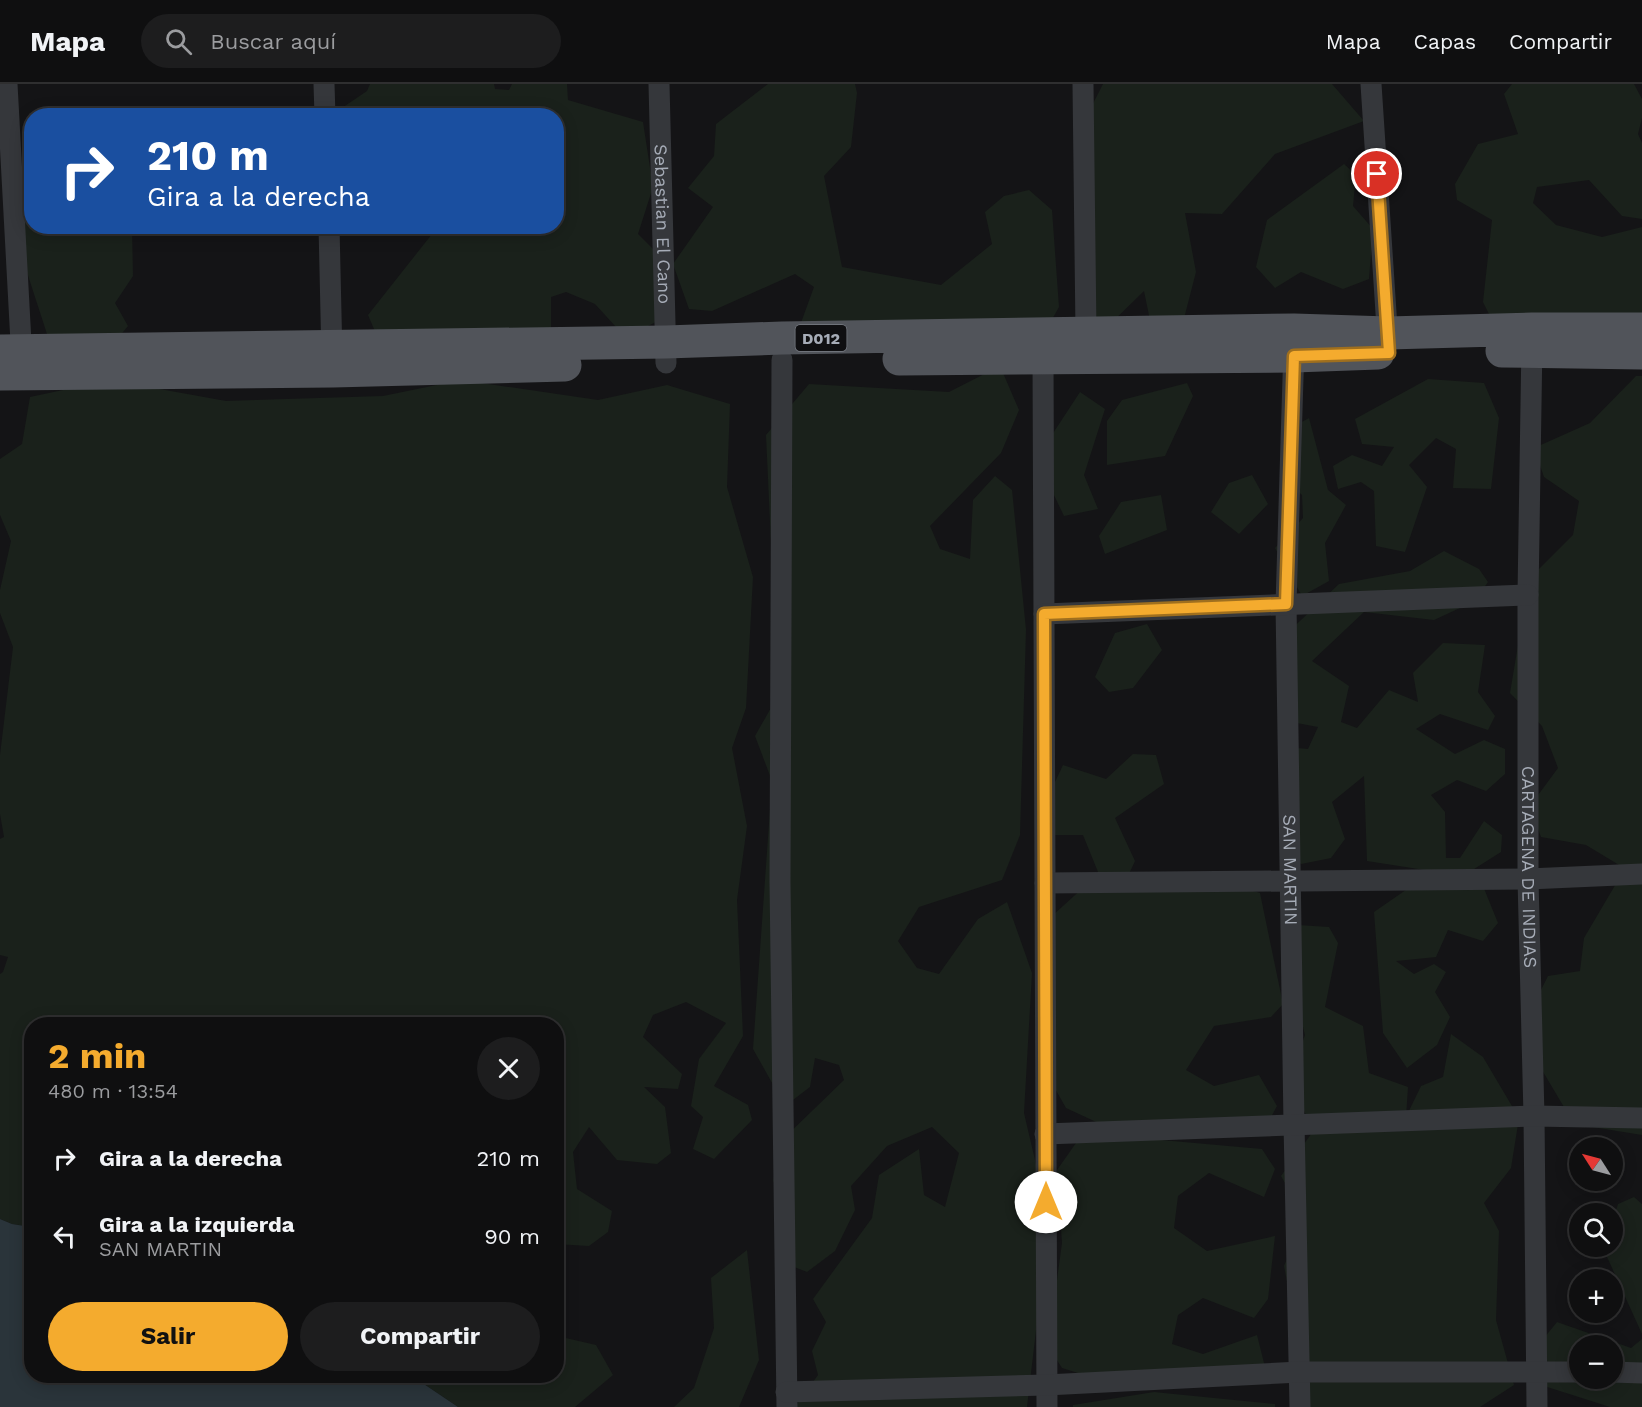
<!DOCTYPE html>
<html lang="es">
<head>
<meta charset="utf-8">
<style>
	body { margin:0; font-family:"Work Sans",sans-serif; background:#1d1d1e; color:#f1f3f6; height:100vh; display:flex; flex-direction:column; font-size:22px; white-space:nowrap }
	* { box-sizing:border-box; margin:0 }
	p { font-size:20px; color:#9b9c9f }
	.icon { flex:none; width:33px; height:33px; fill:none; stroke:currentColor; stroke-width:2; stroke-linecap:round; stroke-linejoin:round }
	.map { position:relative; flex:1; overflow:hidden }
	.sheet { position:absolute; left:24px; top:933px; width:540px; height:366px; display:flex; flex-direction:column; background:#0f0f10; border-radius:24px; box-shadow:0 3px 15px #0003,0 0 0 2px #2f2f30 }
	.sheet>* { flex:none }
	.hud { position:absolute; left:24px; top:24px; width:540px; height:126px; border-radius:24px; box-shadow:0 3px 15px #0003,0 0 0 2px #2f2f30; background:#1a4fa0; color:#fff; overflow:hidden }
	.needle { width:39px; rotate:306deg }
	.tools { position:absolute; left:1569px; top:1053px; display:grid; gap:12px }
	.tools a { display:grid; place-items:center; width:54px; height:54px; border-radius:50%; background:#0f0f10; box-shadow:0 3px 15px #0003,0 0 0 2px #2f2f30; font-size:30px }
	.pin { position:absolute; display:grid; place-items:center; width:51px; height:51px; color:#fff; margin:-26px; border:3px solid #fff; border-radius:50%; box-shadow:0 2px 6px #0007 }
	.me { position:absolute; width:66px; margin:-33px; rotate:0deg; stroke-linejoin:round; filter:drop-shadow(0 0 4px #0008) }
	.turn { display:flex; align-items:center; gap:21px; height:126px; padding:0 24px; font-size:27px }
	.turn .icon { width:78px; height:78px; stroke-width:2.5 }
	.turn b { display:block; font-size:42px; line-height:51px }
	.round { display:grid; place-items:center; flex:none; width:63px; height:63px; border-radius:32px; background:#1d1d1e }
	.head { display:flex; align-items:center; justify-content:space-between; height:102px; padding:0 24px }
	h1 { font-size:36px; font-weight:700; line-height:45px; color:#f4ab2e }
	.cta { display:flex; gap:12px; margin-top:auto; padding:12px 24px }
	.cta a { flex:1; height:69px; border-radius:36px; background:#f4ab2e; color:#111; font-size:24px; font-weight:700; line-height:69px; text-align:center }
	.cta a+a { background:#1d1d1e; color:#f1f3f6 }
	ul { padding:0; list-style:none }
	li { display:flex; align-items:center; gap:18px; height:78px; padding:0 24px }
	li div { flex:1 }
	li b { display:block; font-size:22px }
	li em { font-style:normal }
	header { display:flex; align-items:center; gap:36px; box-sizing:border-box; height:84px; padding:0 30px; background:#0f0f10; border-bottom:2px solid #2f2f30 }
	header strong { font-size:28px }
	nav { display:flex; gap:33px; margin-inline-start:auto; font-size:21px }
	.search { width:420px; height:54px; background:#1d1d1e; display:flex; align-items:center; gap:15px; box-sizing:border-box; padding:0 21px; border-radius:33px; color:#9b9c9f; font-size:22px }
	.map>svg:first-child { display:block }
	.green { fill:#1a211b; fill-rule:evenodd }
	.water { fill:#2a343a }
	.lines { fill:none; stroke-linecap:round; stroke-linejoin:round }
	.minor { stroke:#35373b; stroke-width:21 }
	.primary { stroke:#51545a; stroke-width:33 }
	.route-casing { stroke:#9f6f1e; stroke-width:15 }
	.route { stroke:#f4ab2e; stroke-width:10 }
	.labels { text-anchor:middle; stroke-width:6; stroke-linejoin:round; paint-order:stroke }
	.shield { fill:#0f0f11; stroke:#797d85; stroke-width:1.5 }
	.shield-label { font-size:16px; font-weight:bold; fill:#a6acb7 }
	.street-label { font-size:18px; fill:#a6acb7; stroke:#0f0f11 }
</style>
</head>
<body>
<header>
<strong>Mapa</strong>
<div class="search"><svg class="icon" aria-label="search" viewBox="0 0 24 24"><circle cx="10" cy="10" r="6"/><path d="M15 15l6 6"/></svg>Buscar aquí</div>
<nav><a>Mapa</a><a>Capas</a><a>Compartir</a></nav>
</header>
<div class="map">
<svg width="1642" height="1323" viewBox="0 0 1642 1323">
	<rect width="100%" height="100%" fill="#141416"/>
	<path class="green" d="M 370,0 L 494,0 L 495,5 L 509,6 L 512,0 L 567,0 L 568,16 L 643,38 L 653,103 L 638,150 L 661,173 L 663,234 L 626,254 L 595,220 L 566,208 L 551,213 L 551,244 L 380,259 L 368,231 L 432,150 L 434,143 L 556,142 L 556,32 L 330,32 L 367,7 Z
		M 768,0 L 855,0 L 857,9 L 851,63 L 824,92 L 842,183 L 941,201 L 992,160 L 985,128 L 1004,112 L 1029,106 L 1052,126 L 1059,223 L 1041,255 L 798,247 L 814,203 L 795,190 L 712,227 L 689,225 L 673,180 L 713,123 L 688,104 L 714,72 L 716,40 Z
		M 1103,0 L 1332,0 L 1364,37 L 1275,70 L 1222,130 L 1185,129 L 1196,188 L 1180,250 L 1153,251 L 1144,207 L 1101,249 L 1077,216 L 1095,151 L 1080,121 L 1074,57 Z
		M 1512,0 L 1634,0 L 1642,15 L 1642,34 L 1638,50 L 1642,59 L 1642,135 L 1622,132 L 1589,96 L 1537,103 L 1533,119 L 1556,141 L 1602,153 L 1642,143 L 1642,239 L 1501,254 L 1483,218 L 1492,136 L 1457,116 L 1455,100 L 1478,60 L 1518,50 L 1504,10 Z
		M 1344,80 L 1356,91 L 1353,122 L 1373,145 L 1369,195 L 1343,205 L 1301,188 L 1275,204 L 1256,183 L 1267,136 Z
		M 31,92 L 32,142 L 132,143 L 133,192 L 115,219 L 128,242 L 109,265 L 47,250 L 11,139 Z
		M 1000,282 L 1019,326 L 1001,369 L 930,442 L 940,465 L 970,475 L 973,416 L 995,392 L 1012,406 L 1026,546 L 1020,751 L 1002,796 L 919,823 L 898,857 L 917,884 L 939,890 L 978,835 L 1007,818 L 1032,889 L 1024,1029 L 1049,1136 L 1027,1323 L 795,1323 L 818,1291 L 812,1267 L 826,1238 L 813,1215 L 872,1134 L 879,1091 L 919,1065 L 924,1111 L 945,1123 L 959,1069 L 932,1043 L 887,1062 L 851,1102 L 855,1126 L 835,1167 L 807,1188 L 784,1179 L 789,1123 L 773,1097 L 781,1057 L 844,996 L 839,981 L 815,974 L 810,1003 L 785,1022 L 753,965 L 772,697 L 755,652 L 772,622 L 776,569 L 766,351 L 809,300 L 949,308 Z
		M 1636,292 L 1642,292 L 1642,787 L 1629,787 L 1586,761 L 1541,753 L 1530,722 L 1558,684 L 1542,642 L 1510,609 L 1529,495 L 1573,451 L 1579,417 L 1544,393 L 1534,364 L 1590,339 Z
		M 1428,295 L 1484,299 L 1499,334 L 1491,405 L 1453,404 L 1456,365 L 1436,354 L 1409,381 L 1427,403 L 1405,468 L 1376,462 L 1374,407 L 1361,398 L 1338,405 L 1333,382 L 1352,371 L 1382,382 L 1394,363 L 1362,360 L 1355,335 Z
		M 110,296 L 226,317 L 383,312 L 461,296 L 598,316 L 667,301 L 730,320 L 727,403 L 753,493 L 746,624 L 732,664 L 747,742 L 737,816 L 743,952 L 714,1002 L 748,1021 L 752,1036 L 714,1075 L 693,1065 L 703,1033 L 691,1022 L 699,975 L 726,939 L 686,918 L 653,931 L 643,953 L 682,990 L 678,1005 L 644,1003 L 665,1023 L 671,1069 L 657,1080 L 617,1076 L 589,1043 L 573,1068 L 577,1105 L 612,1127 L 608,1148 L 589,1162 L 556,1160 L 556,940 L 32,940 L 31,1143 L 12,1140 L 0,1135 L 0,890 L 3,888 L 8,873 L 0,871 L 0,755 L 4,753 L 0,730 L 0,671 L 13,563 L 0,529 L 0,506 L 11,457 L 0,431 L 0,375 L 22,360 L 30,313 Z
		M 1187,299 L 1193,312 L 1165,372 L 1107,381 L 1107,337 L 1122,316 Z
		M 1080,308 L 1105,325 L 1084,391 L 1098,425 L 1064,432 L 1043,388 L 1044,363 Z
		M 1309,334 L 1328,406 L 1346,421 L 1325,459 L 1329,497 L 1302,512 L 1275,464 L 1303,434 L 1302,411 L 1280,390 L 1289,345 Z
		M 1252,391 L 1268,420 L 1239,450 L 1211,428 L 1229,399 Z
		M 1161,411 L 1167,446 L 1105,470 L 1099,452 L 1121,418 Z
		M 1444,467 L 1479,485 L 1488,498 L 1475,517 L 1434,536 L 1364,528 L 1312,577 L 1349,602 L 1341,638 L 1357,644 L 1389,606 L 1418,618 L 1413,589 L 1443,559 L 1485,561 L 1478,608 L 1495,632 L 1488,646 L 1440,630 L 1416,645 L 1455,670 L 1484,656 L 1505,665 L 1505,690 L 1486,707 L 1457,696 L 1431,711 L 1445,728 L 1446,774 L 1460,774 L 1484,737 L 1502,751 L 1501,768 L 1463,792 L 1367,777 L 1364,692 L 1332,718 L 1345,755 L 1331,774 L 1301,780 L 1284,762 L 1287,663 L 1308,665 L 1318,643 L 1281,636 L 1282,554 L 1339,500 L 1410,487 Z
		M 1147,540 L 1162,566 L 1133,604 L 1109,608 L 1095,593 L 1115,549 Z
		M 1133,670 L 1156,671 L 1164,700 L 1115,734 L 1135,777 L 1128,792 L 1098,788 L 1083,751 L 1044,751 L 1042,726 L 1063,681 L 1106,695 Z
		M 1429,790 L 1483,802 L 1498,839 L 1483,857 L 1448,846 L 1436,873 L 1396,877 L 1414,890 L 1434,880 L 1446,888 L 1435,908 L 1450,933 L 1437,961 L 1407,984 L 1383,949 L 1374,828 Z
		M 1219,796 L 1260,809 L 1283,920 L 1271,933 L 1214,942 L 1186,986 L 1214,1002 L 1259,991 L 1277,1022 L 1262,1050 L 1107,1043 L 1066,1024 L 1053,1001 L 1052,832 L 1085,802 Z
		M 1617,798 L 1642,799 L 1642,1051 L 1574,1040 L 1542,986 L 1541,906 L 1548,892 L 1580,887 L 1584,854 Z
		M 1298,841 L 1329,843 L 1338,859 L 1325,923 L 1363,942 L 1369,989 L 1408,1003 L 1406,1033 L 1421,1002 L 1443,993 L 1451,950 L 1483,973 L 1519,1034 L 1511,1084 L 1484,1119 L 1499,1147 L 1496,1236 L 1514,1301 L 1480,1323 L 1290,1323 L 1300,1264 L 1284,1182 L 1304,1133 L 1281,1092 L 1314,1046 L 1288,997 L 1305,951 L 1287,882 Z
		M 1083,1049 L 1262,1065 L 1275,1085 L 1264,1113 L 1209,1089 L 1178,1112 L 1174,1144 L 1207,1167 L 1275,1152 L 1268,1215 L 1254,1234 L 1203,1214 L 1178,1231 L 1172,1260 L 1203,1270 L 1257,1251 L 1265,1283 L 1107,1298 L 1062,1284 L 1048,1262 L 1062,1159 L 1057,1086 Z
		M 1634,1113 L 1642,1120 L 1642,1250 L 1603,1164 L 1604,1163 L 1612,1162 L 1613,1136 L 1618,1120 Z
		M 747,1166 L 759,1276 L 739,1323 L 674,1323 L 694,1304 L 714,1244 L 711,1194 Z
		M 1557,1238 L 1631,1264 L 1642,1255 L 1642,1323 L 1610,1323 L 1541,1301 L 1527,1275 ZM 1580,1262 L 1612,1262 L 1612,1294 L 1580,1294 Z
		M 557,1252 L 596,1261 L 613,1291 L 575,1323 L 458,1323 L 412,1292 L 556,1292 Z
		M 1154,1308 L 1275,1320 L 1275,1323 L 1073,1323 L 1073,1321 Z"/>
	<path class="water" d="M 0,1135 L 12,1140 L 31,1143 L 32,1292 L 412,1292 L 458,1323 L 0,1323 Z"/>
	<g class="lines">
		<g class="minor">
			<path d="M 7,0 L 22,277"/>
			<path d="M 324,0 L 325,32"/>
			<path id="s1" d="M 659,0 L 666,279"/>
			<path d="M 1083,0 L 1086,249"/>
			<path d="M 1371,0 L 1388,259"/>
			<path d="M 329,142 L 332,274"/>
			<path id="s2" d="M 1532,257 L 1528,511 L 1528,795 L 1534,1032 L 1537,1323"/>
			<path id="s3" d="M 1294,262 L 1286,520 L 1294,1040 L 1300,1323"/>
			<path d="M 1043,274 L 1047,1323"/>
			<path d="M 782,276 L 780,798 L 787,1323"/>
			<path d="M 1044,530 L 1528,511"/>
			<path d="M 1045,799 L 1528,795 L 1642,790"/>
			<path d="M 1045,1050 L 1534,1032 L 1642,1034"/>
			<path d="M 1612,1288 L 1642,1289"/>
			<path d="M 786,1308 L 1046,1301 L 1300,1288 L 1580,1288"/>
		</g>
		<path class="primary" d="M 0,267 L 666,258 L 782,254 L 1294,246 L 1388,249 L 1532,245 L 1642,245
			M 1502,267 L 1642,269
			M 899,275 L 1294,272 L 1378,269
			M 0,290 L 333,287 L 565,281"/>
	</g>
	<g class="lines">
		<g class="route-casing">
			<path id="route" d="M 1046,1118 L 1044,530 L 1286,520 L 1294,272 L 1389,269 L 1377,90"/>
		</g>
		<use href="#route" class="route"/>
	</g>
	<g class="labels">
		<rect class="shield" x="795.5" y="241" width="51" height="26" rx="4.5"/>
		<g class="shield-label">
			<text x="821" y="260">D012</text>
		</g>
		<g class="street-label">
			<text dy="6" stroke="none"><textPath href="#s1" startOffset="140">Sebastian El Cano</textPath></text>
			<text dy="6" stroke="none"><textPath href="#s2" startOffset="526">CARTAGENA DE INDIAS</textPath></text>
			<text dy="6" stroke="none"><textPath href="#s3" startOffset="524">SAN MARTIN</textPath></text>
		</g>
	</g>
</svg>
<div class="tools">
<a><svg class="needle" viewBox="-14 -14 28 28"><path d="M0-13l5 13h-10z" fill="#e53935"/><path d="M0 13l5-13h-10z" fill="#9b9c9f"/></svg></a>
<a><svg class="icon" aria-label="search" viewBox="0 0 24 24"><circle cx="10" cy="10" r="6"/><path d="M15 15l6 6"/></svg></a>
<a>+</a>
<a>−</a>
</div>
<div class="pin" style="left:1377px;top:90px;background:#d93025"><svg class="icon" aria-label="arrive" viewBox="0 0 24 24"><path d="M6 21V4h12l-3 4 3 4H6"/></svg></div>
<svg class="me" style="left:1046px;top:1118px" viewBox="-20 -20 40 40"><circle r="19" fill="#fff"/><path d="M0-13L10 11 0 6-10 11z" fill="#f4ab2e"/></svg>
<div class="hud">
<div class="turn"><svg class="icon" aria-label="right" viewBox="0 0 24 24"><path d="M7 20v-9h11M14 6l5 5-5 5"/></svg><div><b>210 m</b>Gira a la derecha</div></div>
</div>
<section class="sheet">
<div class="head"><div><h1>2 min</h1><p>480 m · 13:54</p></div><a class="round"><svg class="icon" aria-label="close" viewBox="0 0 24 24"><path d="M6 6l12 12M18 6L6 18"/></svg></a></div>
<ul>
<li><svg class="icon" aria-label="right" viewBox="0 0 24 24"><path d="M7 20v-9h11M14 6l5 5-5 5"/></svg><div><b>Gira a la derecha</b></div><em>210 m</em></li>
<li><svg class="icon" aria-label="left" viewBox="0 0 24 24"><path d="M17 20v-9H6M10 6l-5 5 5 5"/></svg><div><b>Gira a la izquierda</b><p>SAN MARTIN</p></div><em>90 m</em></li>
</ul>
<div class="cta"><a>Salir</a><a>Compartir</a></div>
</section>
</div>
</body>
</html>
